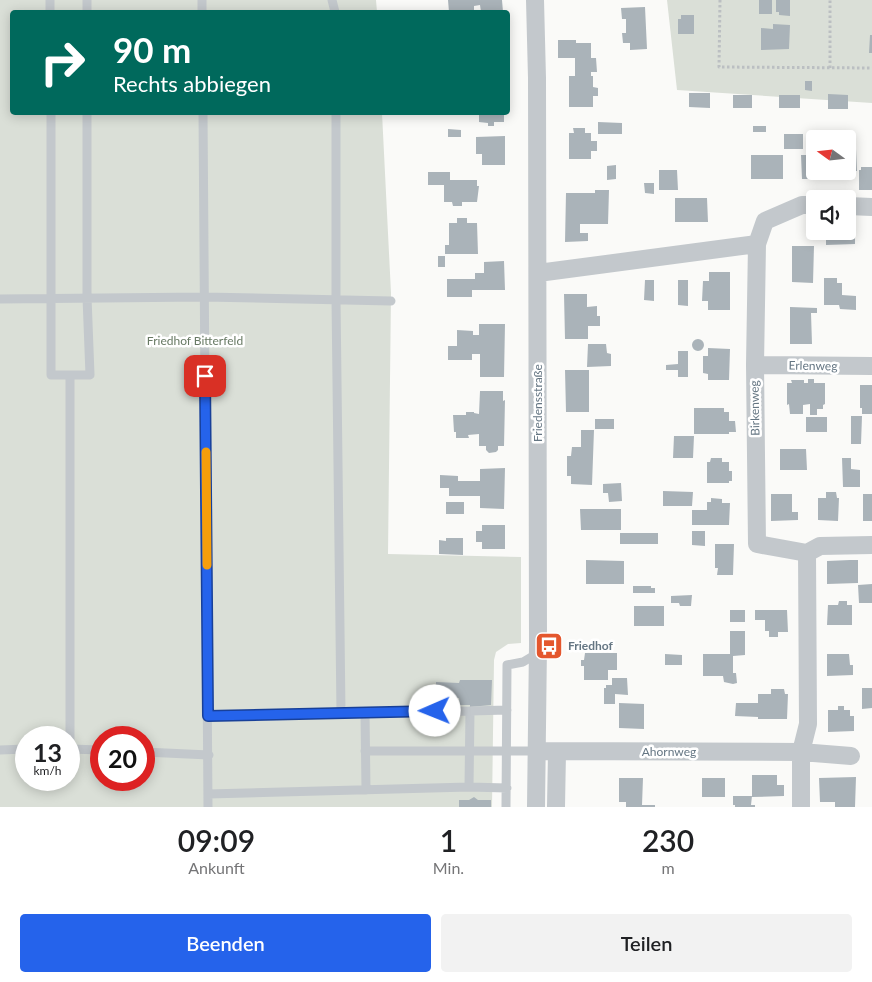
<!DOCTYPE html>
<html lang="de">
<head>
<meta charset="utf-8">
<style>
	body { margin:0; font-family:Lato,sans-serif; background:#f2f2f2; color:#202124; height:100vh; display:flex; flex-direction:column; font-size:19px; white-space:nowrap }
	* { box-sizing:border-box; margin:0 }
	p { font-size:16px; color:#757577 }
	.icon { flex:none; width:28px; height:28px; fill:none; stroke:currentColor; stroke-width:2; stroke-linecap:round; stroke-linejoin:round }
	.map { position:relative; height:807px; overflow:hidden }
	.side { display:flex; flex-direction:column; background:#fff; flex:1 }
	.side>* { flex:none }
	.banner { position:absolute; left:10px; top:10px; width:500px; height:105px; border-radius:5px; box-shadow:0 2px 12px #0003; background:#00695c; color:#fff; overflow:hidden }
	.needle { width:32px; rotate:285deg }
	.tools { position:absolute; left:806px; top:130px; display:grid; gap:10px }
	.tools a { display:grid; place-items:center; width:50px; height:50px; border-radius:5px; background:#fff; box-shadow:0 2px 12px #0003; font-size:25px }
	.speed { position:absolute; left:15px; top:726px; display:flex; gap:10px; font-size:25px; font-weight:700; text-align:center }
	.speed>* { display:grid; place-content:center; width:65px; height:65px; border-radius:50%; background:#fff; box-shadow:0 2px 12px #0003; line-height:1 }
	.speed small { font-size:12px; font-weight:400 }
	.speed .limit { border:8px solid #d22; background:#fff; color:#111 }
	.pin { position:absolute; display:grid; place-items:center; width:42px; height:42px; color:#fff; margin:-21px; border-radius:10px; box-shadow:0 2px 8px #0006 }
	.me { position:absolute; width:55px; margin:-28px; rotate:269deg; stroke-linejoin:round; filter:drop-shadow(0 0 4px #0008) }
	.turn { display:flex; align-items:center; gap:18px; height:105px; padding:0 20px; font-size:22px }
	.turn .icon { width:65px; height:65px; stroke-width:2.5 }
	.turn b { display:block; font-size:35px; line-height:42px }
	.eta { display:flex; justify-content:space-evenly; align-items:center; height:85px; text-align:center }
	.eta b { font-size:30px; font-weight:600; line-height:35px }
	.button { display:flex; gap:10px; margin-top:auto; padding:10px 20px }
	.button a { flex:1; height:58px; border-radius:5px; background:#2563eb; color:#fff; font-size:20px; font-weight:600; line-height:58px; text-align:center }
	.button a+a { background:#f2f2f2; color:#202124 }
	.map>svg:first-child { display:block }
	.green { fill:#dadfd7; fill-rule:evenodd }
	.building { fill:#aab3b9 }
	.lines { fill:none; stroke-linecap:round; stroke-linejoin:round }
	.path { stroke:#bbbfc2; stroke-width:3; stroke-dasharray:2.5 2.5; stroke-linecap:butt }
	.service { stroke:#c3c8cc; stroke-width:9 }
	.minor { stroke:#c3c8cc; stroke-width:18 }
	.route-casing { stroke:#184099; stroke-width:12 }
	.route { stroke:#2563eb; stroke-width:9 }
	.slow { stroke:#f59e0b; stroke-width:9 }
	.labels { text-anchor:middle; stroke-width:5; stroke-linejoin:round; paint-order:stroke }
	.park-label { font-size:12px; fill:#687a64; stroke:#fff }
	.street-label { font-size:12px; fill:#657683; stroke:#fff }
	.poi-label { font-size:12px; font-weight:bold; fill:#657683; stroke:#fff; text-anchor:start }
</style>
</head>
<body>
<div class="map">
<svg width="872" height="807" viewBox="0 0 872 807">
	<rect width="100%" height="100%" fill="#fafaf8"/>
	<path class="green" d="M 0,0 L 376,0 L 377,12 L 12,12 L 12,112 L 382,113 L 391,293 L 388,554 L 521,557 L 521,643 L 508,644 L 496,652 L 494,660 L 492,807 L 0,807 ZM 26,738 L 69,738 L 69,780 L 26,780 ZM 101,738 L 144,738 L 144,780 L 101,780 Z
		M 667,0 L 872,0 L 872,103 L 677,90 Z"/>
	<path class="building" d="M 448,0 L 502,0 L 503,12 L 481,12 L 480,5 L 474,6 L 474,12 L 449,12 Z
		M 759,0 L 772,0 L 772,14 L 759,14 Z
		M 776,0 L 790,0 L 790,16 L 779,15 L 779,12 L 776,12 Z
		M 645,7 L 647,49 L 630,50 L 630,43 L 623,43 L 622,33 L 626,33 L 626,19 L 622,19 L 621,8 Z
		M 681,15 L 694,15 L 694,34 L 678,34 L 678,19 L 681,19 Z
		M 773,24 L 790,25 L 789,49 L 761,50 L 761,28 L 773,29 Z
		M 870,35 L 872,35 L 872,53 L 869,53 Z
		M 558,40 L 576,40 L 576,43 L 591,43 L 591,58 L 596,58 L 597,72 L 591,72 L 591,76 L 593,76 L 593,87 L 598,88 L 598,96 L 593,96 L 593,107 L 569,107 L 569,76 L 575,76 L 575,58 L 558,58 Z
		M 805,81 L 812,81 L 812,91 L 805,90 Z
		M 689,93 L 710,93 L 710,108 L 689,107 Z
		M 828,94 L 848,95 L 848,109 L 828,109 Z
		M 733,95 L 752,95 L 752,108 L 733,108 Z
		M 779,95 L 800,95 L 800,108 L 779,108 Z
		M 479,112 L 504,112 L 504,122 L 494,122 L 494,126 L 488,126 L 488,123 L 479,122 Z
		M 598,122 L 622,123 L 622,134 L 598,134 Z
		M 753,126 L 766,126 L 766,132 L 753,132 Z
		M 573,128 L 585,128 L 585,133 L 591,133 L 591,141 L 597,141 L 597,151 L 591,151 L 591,159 L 569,159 L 569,133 L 574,133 Z
		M 448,129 L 461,130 L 461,137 L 448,137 Z
		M 784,134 L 803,134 L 803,149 L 784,149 Z
		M 505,136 L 505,165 L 482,165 L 482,154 L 476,154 L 476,137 Z
		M 856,149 L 857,171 L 848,171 L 848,150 Z
		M 751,155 L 783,155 L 783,179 L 751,179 Z
		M 801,155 L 815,155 L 815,171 L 839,171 L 839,179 L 802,179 Z
		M 616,165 L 616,179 L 607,180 L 607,166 Z
		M 861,167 L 872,167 L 872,190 L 859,190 L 859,170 L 861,170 Z
		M 659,170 L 677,170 L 678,190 L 659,190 Z
		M 428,172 L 450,172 L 450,180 L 477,180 L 477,186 L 479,186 L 477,202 L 462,202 L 462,206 L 453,206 L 452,202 L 444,202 L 444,185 L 428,185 Z
		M 644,183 L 654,183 L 654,194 L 645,193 Z
		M 595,190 L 609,190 L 608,224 L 580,224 L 580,233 L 588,233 L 588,241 L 565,242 L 566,193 L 595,193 Z
		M 675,198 L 707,198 L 708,222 L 675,222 Z
		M 457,218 L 467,218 L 467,223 L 477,223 L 478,254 L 445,254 L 445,245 L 449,245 L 449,223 L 457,223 Z
		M 848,228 L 855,228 L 855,244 L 826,245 L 826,231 L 848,231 Z
		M 792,246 L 814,246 L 813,283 L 792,282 Z
		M 438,256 L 445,256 L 445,267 L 438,267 Z
		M 504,261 L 505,290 L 472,290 L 472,297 L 447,297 L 447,279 L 475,279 L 475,273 L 484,273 L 484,262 Z
		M 709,272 L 730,272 L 730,310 L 708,310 L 708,301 L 702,301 L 703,281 L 709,281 Z
		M 824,278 L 837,278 L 837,283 L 842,283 L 842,295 L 856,296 L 856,310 L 840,309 L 839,305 L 824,305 Z
		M 645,280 L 654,280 L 654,301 L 644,300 Z
		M 678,280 L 688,280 L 688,306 L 678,305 Z
		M 564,294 L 587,294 L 587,307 L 597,306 L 597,316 L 600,316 L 600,326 L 588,326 L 588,339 L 565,339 Z
		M 790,307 L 817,308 L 817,313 L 811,313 L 812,344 L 790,344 Z
		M 479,324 L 505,324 L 504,377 L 480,377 L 480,354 L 472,354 L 472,360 L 448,360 L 448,346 L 457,346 L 457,330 L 473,331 L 473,335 L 479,335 Z
		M692 345a6 6 0 1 1 12 0a6 6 0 1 1-12 0Z
		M 588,344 L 606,344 L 607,353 L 611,354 L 611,366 L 587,367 Z
		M 708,348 L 730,349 L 729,380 L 708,380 L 708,374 L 703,373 L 703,356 L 708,356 Z
		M 678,351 L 688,351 L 688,377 L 678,377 L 678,370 L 666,370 L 666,365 L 678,364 Z
		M 565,370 L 589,370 L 589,412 L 566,412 Z
		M 808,379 L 814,379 L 814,383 L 825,383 L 825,404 L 823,405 L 823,409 L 817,409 L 817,415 L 810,415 L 810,404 L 803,405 L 803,414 L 790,414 L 789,404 L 787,405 L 787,383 L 792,383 L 791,380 L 804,380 L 804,383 L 808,383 Z
		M 860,385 L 872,385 L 872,414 L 862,414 L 862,408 L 860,408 Z
		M 480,391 L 503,391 L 503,401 L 505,400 L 504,446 L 498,446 L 498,450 L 496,452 L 489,453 L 486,450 L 486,446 L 479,446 L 479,434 L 468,435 L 469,438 L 456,438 L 456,432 L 454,432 L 453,415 L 466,415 L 466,412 L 474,412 L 474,413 L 479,414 Z
		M 694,408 L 724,408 L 724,412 L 729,412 L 729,421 L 735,421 L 736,432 L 729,432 L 729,434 L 694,434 Z
		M 851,416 L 862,416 L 861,444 L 851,444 Z
		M 806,417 L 827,417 L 827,432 L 806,432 Z
		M 595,419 L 614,419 L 614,429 L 595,429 Z
		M 581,430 L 594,430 L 592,485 L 571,484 L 571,476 L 567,476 L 567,456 L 571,456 L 572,447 L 581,447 Z
		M 674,436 L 694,436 L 693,458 L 673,458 Z
		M 780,449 L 806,449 L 807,470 L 780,470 Z
		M 711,458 L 722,458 L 722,462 L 729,462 L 729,471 L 732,471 L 732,481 L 729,481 L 729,483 L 707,483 L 707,462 L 710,462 Z
		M 842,458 L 851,458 L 851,469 L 860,470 L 860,487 L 843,487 Z
		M 505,468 L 504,509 L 480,508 L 480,496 L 449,496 L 449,488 L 440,488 L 440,475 L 458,476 L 458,481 L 480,481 L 480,469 Z
		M 621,483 L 622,501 L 609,502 L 608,493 L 603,493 L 603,484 Z
		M 663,491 L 693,492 L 692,506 L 663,506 Z
		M 826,492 L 836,492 L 837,498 L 839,498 L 838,521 L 818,520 L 818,498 L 826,498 Z
		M 771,494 L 792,494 L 792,512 L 798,512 L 798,520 L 771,521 Z
		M 863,494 L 872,494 L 872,521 L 863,521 Z
		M 711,498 L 722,499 L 722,503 L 730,503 L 729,525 L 692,525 L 692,510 L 707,510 L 707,502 L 711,502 Z
		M 446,502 L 464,502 L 464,514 L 446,514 Z
		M 580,509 L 621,509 L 621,530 L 581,530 Z
		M 482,525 L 505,525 L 505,549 L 482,549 L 482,542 L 476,542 L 476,531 L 482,531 Z
		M 692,531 L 705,531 L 705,546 L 692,545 Z
		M 620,533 L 658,533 L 658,544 L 620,544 Z
		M 446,538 L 463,538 L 463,555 L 439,554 L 439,540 L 446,541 Z
		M 715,544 L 734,544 L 733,575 L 717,575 L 718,568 L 715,568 Z
		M 586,560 L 624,561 L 624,584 L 586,584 Z
		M 850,560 L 858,560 L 858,583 L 827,584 L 827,561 Z
		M 872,584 L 872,603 L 859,603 L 858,585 Z
		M 633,586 L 651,586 L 651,588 L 655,588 L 655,593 L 633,593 Z
		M 692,595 L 691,606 L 680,606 L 679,603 L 671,603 L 671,596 Z
		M 839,601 L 847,601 L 847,605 L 852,605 L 852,625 L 827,625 L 828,605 L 838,605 Z
		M 634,606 L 664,606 L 664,626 L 634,626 Z
		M 730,610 L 745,610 L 745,622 L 730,622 Z
		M 755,610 L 787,610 L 788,632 L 778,632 L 778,637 L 769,637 L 769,631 L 765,631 L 765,620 L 755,620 Z
		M 730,631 L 745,631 L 745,655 L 733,656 L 733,673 L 736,673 L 737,683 L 733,684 L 724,682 L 723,676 L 703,676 L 703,654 L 730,654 Z
		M 585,653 L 617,653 L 617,670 L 608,670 L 608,680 L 584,680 L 584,666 L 581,666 L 581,660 L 584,660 Z
		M 665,654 L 682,655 L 682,665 L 665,665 Z
		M 827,654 L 849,654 L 850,665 L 853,665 L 853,675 L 827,676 Z
		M 612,678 L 627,678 L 628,695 L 615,694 L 615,704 L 604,704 L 604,688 L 606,688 L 606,685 L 612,685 Z
		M 460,680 L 492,680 L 491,705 L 470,707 L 470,705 L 460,705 L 459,698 L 436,697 L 436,682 L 459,683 Z
		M 862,688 L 872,688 L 872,708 L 862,709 Z
		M 771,689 L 784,689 L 785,694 L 788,694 L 787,719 L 758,719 L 758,717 L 735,716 L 736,703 L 758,703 L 758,694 L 771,694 Z
		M 619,703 L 644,704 L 644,729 L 619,728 Z
		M 838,706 L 844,706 L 844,710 L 850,710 L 850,716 L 854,716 L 854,731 L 828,732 L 828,710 L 838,710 Z
		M 752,775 L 777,775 L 777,785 L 784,785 L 784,796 L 752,797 Z
		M 856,777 L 855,807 L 835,807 L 835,802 L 820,802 L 819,778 Z
		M 619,778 L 643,778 L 642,805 L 655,805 L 655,807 L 626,807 L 626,802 L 619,802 Z
		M 702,778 L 725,778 L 725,797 L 702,797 Z
		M 733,796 L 752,796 L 751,805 L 755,805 L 755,807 L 735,807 L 735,805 L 733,805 Z
		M 474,797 L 478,800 L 491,800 L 491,807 L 459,807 L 459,800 L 469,800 Z"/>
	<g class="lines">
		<path class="path" d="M 720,0 L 719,67 L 872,68
			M 830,68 L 830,0"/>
		<path class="service" d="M 50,0 L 50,12
			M 87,0 L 87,12
			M 202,0 L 202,12
			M 332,0 L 335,12
			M 51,112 L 51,375 L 70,375
			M 87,112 L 87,297 L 90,375 L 70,375 L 70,749 L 101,750
			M 203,112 L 208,807
			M 0,299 L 204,297 L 391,301
			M 470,711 L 507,710
			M 365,712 L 366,790
			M 208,716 L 341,713
			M 0,750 L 26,749
			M 365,751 L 537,751
			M 144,752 L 209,755
			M 469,787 L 507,788
			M 208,794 L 469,787 L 470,711 L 341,713 L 336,299 L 336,112
			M 506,807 L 507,665 L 523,662 L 538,653"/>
		<path class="minor" d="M 535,0 L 537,78 L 538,645 L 536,807
			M 848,206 L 872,207
			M 757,244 L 765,221 L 802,205 L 815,205
			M 538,273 L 757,244 L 755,365 L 757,544 L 807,553 L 808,724 L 801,752 L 801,807
			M 755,365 L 872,366
			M 807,553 L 820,546 L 872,545
			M 537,751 L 801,752 L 851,756
			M 556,807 L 557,752"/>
	</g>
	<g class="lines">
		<g class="route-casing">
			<path id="route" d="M 205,376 L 208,716 L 435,711"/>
		</g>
		<use href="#route" class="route"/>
		<path class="slow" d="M 206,452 L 207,565"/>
	</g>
	<defs>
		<g id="bus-square" transform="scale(1.4375)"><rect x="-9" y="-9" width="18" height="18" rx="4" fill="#e4572e" stroke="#fff"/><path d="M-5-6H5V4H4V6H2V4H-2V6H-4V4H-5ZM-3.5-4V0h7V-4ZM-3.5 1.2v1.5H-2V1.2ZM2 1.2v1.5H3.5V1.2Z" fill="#fff"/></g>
	</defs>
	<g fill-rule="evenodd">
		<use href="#bus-square" x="549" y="646"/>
	</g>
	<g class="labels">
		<g class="park-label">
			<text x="195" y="345">Friedhof Bitterfeld</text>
		</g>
		<g class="street-label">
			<text transform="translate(813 366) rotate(1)" y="4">Erlenweg</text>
			<text transform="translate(538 403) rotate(-90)" y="4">Friedensstraße</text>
			<text transform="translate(755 408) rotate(-91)" y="4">Birkenweg</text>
			<text x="669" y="756">Ahornweg</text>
		</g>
		<g class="poi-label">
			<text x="568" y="650">Friedhof</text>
		</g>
	</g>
</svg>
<div class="tools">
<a><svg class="needle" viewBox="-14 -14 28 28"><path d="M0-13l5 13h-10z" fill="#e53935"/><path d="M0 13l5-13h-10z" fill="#757577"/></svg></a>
<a><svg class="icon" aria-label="sound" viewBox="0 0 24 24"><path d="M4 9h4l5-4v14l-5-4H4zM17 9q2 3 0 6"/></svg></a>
</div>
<div class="speed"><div>13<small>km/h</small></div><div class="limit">20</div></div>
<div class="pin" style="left:205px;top:376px;background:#d93025"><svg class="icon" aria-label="arrive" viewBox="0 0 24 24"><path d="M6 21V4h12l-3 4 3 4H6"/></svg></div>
<svg class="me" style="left:435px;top:711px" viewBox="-20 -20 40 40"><circle r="19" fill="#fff"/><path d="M0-13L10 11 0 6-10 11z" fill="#2563eb"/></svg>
<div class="banner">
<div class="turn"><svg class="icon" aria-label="right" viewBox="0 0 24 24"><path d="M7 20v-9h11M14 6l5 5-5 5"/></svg><div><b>90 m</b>Rechts abbiegen</div></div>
</div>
</div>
<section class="side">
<div class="eta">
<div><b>09:09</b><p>Ankunft</p></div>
<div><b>1</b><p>Min.</p></div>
<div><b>230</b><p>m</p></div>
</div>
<div class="button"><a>Beenden</a><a>Teilen</a></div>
</section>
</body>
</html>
